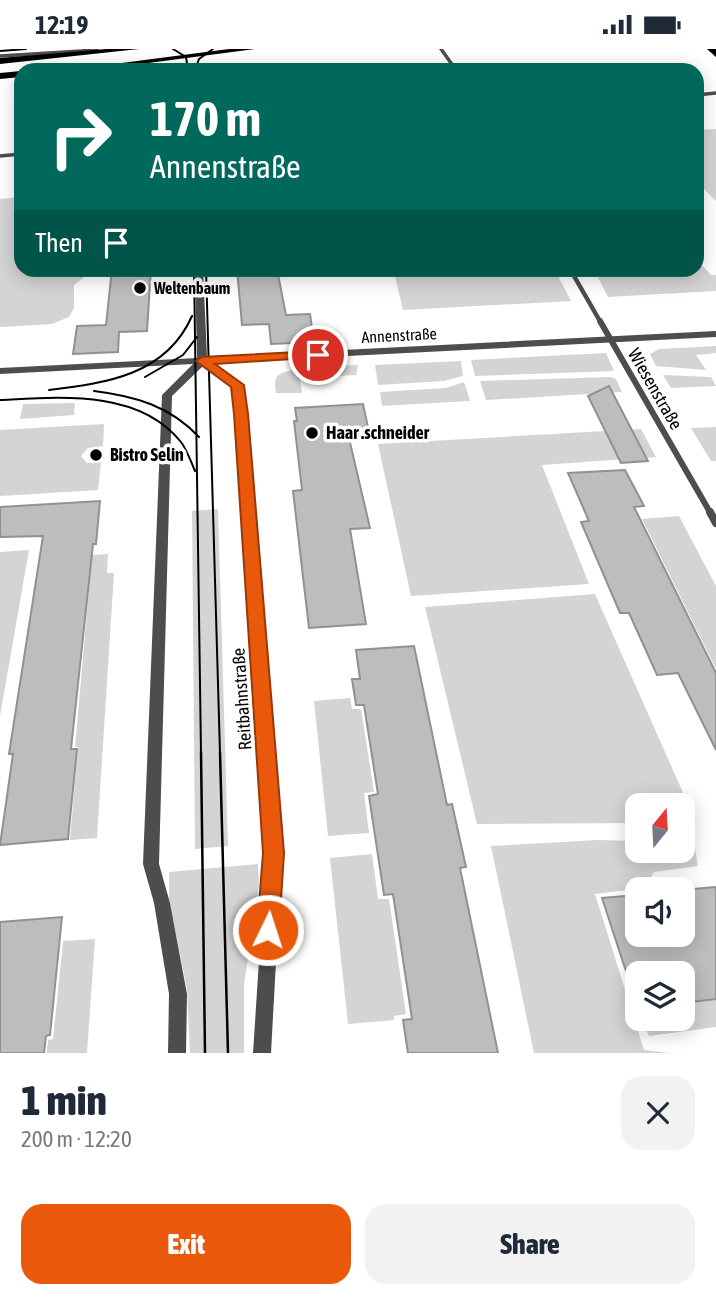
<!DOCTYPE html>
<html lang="en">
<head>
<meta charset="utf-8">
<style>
	body { margin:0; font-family:"Asap Condensed",sans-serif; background:#f2f2f3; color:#1f2937; height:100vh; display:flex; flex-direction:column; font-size:26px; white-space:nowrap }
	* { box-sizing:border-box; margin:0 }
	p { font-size:23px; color:#747a83 }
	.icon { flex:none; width:38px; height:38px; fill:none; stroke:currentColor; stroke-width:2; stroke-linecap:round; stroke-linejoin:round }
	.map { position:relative; height:1004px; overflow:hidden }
	.drawer { display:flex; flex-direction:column; background:#fff; flex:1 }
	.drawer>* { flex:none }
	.top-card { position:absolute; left:14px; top:14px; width:690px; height:214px; border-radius:21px; box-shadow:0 4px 18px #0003; background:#00695c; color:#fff; overflow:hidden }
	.needle { width:46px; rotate:18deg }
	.fabs { position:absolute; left:625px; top:744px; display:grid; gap:14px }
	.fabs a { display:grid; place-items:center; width:70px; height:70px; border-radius:14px; background:#fff; box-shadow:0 4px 18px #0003; font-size:35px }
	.pin { position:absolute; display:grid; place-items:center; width:60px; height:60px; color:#fff; margin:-30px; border:4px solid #fff; border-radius:50%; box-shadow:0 2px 7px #0007 }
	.me { position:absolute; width:77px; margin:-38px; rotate:4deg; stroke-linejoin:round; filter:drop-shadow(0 0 5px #0008) }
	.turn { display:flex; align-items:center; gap:24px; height:147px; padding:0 21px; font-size:32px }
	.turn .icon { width:91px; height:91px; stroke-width:2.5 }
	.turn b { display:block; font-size:49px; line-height:60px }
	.then { display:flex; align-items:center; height:66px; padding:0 21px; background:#0003; gap:14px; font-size:26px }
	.round { display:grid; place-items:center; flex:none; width:74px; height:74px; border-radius:21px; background:#f2f2f3 }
	.head { display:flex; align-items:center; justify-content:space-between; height:119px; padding:0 21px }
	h1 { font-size:42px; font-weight:800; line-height:52px }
	.action { display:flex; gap:14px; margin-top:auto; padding:14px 21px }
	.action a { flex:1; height:80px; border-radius:21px; background:#ea580c; color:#fff; font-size:28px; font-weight:800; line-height:80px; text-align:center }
	.action a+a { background:#f2f2f3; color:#1f2937 }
	.status { display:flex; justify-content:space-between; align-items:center; height:49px; padding:0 35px; background:#fff; direction:ltr }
	.status svg { height:19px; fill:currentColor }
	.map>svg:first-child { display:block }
	.green { fill:#d4d4d4 }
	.building { fill:#bdbdbd; stroke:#919191; stroke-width:2 }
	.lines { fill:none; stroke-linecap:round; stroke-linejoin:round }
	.minor-far3 { stroke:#4d4d4d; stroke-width:3.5 }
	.minor-far2 { stroke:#4d4d4d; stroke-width:4.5 }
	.minor-far1 { stroke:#4d4d4d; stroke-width:6 }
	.minor { stroke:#4d4d4d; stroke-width:8 }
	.tertiary { fill:#4d4d4d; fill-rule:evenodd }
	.primary { fill:#000; fill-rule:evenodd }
	.tram-far1 { stroke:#000; stroke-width:2 }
	.tram { stroke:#000; stroke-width:2.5 }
	.route { fill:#ea580c; stroke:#983908; stroke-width:2 }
	.poi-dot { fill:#000; stroke:#fff; stroke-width:2.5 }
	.labels { text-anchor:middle; stroke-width:7; stroke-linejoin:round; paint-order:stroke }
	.far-poi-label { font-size:16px; font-weight:bold; fill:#000; stroke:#fff; text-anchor:start }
	.far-street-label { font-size:16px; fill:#000; stroke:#fff }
	.street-label { font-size:18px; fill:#000; stroke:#fff }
	.poi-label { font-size:18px; font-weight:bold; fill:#000; stroke:#fff; text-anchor:start }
</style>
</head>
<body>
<div class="status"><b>12:19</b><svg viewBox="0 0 49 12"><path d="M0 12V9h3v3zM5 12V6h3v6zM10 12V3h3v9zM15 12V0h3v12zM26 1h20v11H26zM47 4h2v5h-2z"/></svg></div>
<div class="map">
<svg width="716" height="1004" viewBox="0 0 716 1004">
	<rect width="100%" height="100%" fill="#fff"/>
	<path class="green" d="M 716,80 L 716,152 L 696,132 L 697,81 Z
		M 21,148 L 21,220 L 85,221 L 83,229 L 74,236 L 74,259 L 69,268 L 52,275 L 0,278 L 0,150 Z
		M 701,215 L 711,226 L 716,226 L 716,242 L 608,248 L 594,221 L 696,220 L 697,216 Z
		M 297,221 L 555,221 L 571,252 L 403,261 L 394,223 L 298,227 Z
		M 716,297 L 716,304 L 696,306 L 706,321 L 656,317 L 650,305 L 659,300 Z
		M 606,304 L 614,322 L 475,327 L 471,311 Z
		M 461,312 L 463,327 L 444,332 L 378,336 L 375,316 Z
		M 358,316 L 356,326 L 300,329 L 302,344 L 276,344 C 275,339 274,332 277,328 C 283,317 344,317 358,316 Z
		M 663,326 L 711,328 L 716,337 L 671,339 Z
		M 611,328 L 616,330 L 622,343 L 486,351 L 480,332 Z
		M 464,333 L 470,352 L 382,357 L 380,343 L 446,339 Z
		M 75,354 L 74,366 L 20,370 L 23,355 Z
		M 104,375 L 103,397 L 88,399 L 81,407 L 87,414 L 101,413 L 98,441 L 0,447 L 0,381 Z
		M 716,378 L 716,412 L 711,412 L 691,379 Z
		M 641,380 L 656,408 L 542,416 L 589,535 L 411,547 L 378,395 Z
		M 218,460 L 228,797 L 195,800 L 192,462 Z
		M 679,467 L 716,537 L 716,620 L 642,470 Z
		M 29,501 L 0,667 L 0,503 Z
		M 108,505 L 107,524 L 114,524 L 97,789 L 70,791 L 78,698 L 75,698 L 92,506 Z
		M 595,545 L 696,773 L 683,773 L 682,756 L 637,756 L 637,774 L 477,775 L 425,558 Z
		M 350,649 L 352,660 L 361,660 L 374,743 L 364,744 L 369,784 L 328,787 L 314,652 Z
		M 597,791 L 637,792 L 637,802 L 682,802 L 683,792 L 694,793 L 698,817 L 654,823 L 645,839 L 595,845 L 644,1001 L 670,1004 L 534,1004 L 491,797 Z
		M 372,805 L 378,850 L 389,850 L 406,965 L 394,967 L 394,971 L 348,975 L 330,809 Z
		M 258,815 L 259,836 L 244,936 L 244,1004 L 190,1004 L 187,940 L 169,850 L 169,823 Z
		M 95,890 L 87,1004 L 47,1004 L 48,991 L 53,990 L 63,892 Z
		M 716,950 L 716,978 L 649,987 L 642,970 L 682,970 L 683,954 Z"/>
	<path class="building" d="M 112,220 L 151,220 L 147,282 L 119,283 L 118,303 L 73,305 L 77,277 L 106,276 Z
		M 237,220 L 277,220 L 286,266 L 310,265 L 314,293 L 271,295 L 269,275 L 242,276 Z
		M 609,337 L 648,412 L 621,414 L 588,347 Z
		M 363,355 L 369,383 L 348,385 L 370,479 L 350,480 L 366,575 L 309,579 L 293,442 L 302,441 L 294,372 L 297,372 L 295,359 Z
		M 625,421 L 644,457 L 634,458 L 716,624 L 716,701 L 678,624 L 657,626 L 629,564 L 620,564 L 581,473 L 589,472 L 568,424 Z
		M 100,452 L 96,495 L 93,495 L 71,700 L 77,700 L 68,790 L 0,796 L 13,705 L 9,705 L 43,487 L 0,488 L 0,458 Z
		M 414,597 L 447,756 L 452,755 L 466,818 L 460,819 L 498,1004 L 408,1004 L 403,971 L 412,970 L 393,845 L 384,846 L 369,747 L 378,745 L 364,656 L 356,656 L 352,630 L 360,630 L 356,601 Z
		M 716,838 L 716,950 L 682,954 L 682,924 L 637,924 L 637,956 L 602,849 L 637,846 L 637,886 L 682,886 L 682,841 Z
		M 62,868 L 50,986 L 46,987 L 44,1004 L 0,1004 L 0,873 Z"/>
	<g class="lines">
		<path class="minor-far3" d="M 441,0 L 456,21
			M 0,7 L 97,1
			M 696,46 L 716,44
			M 0,107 L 21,105"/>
		<path class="minor-far2" d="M 570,220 L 601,274"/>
		<path class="minor-far1" d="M 600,272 L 711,465"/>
		<path class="minor" d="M 710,463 L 716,474"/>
		<path class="tertiary" d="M 195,220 L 203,220 L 207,308 L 716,282 L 716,288 L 212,314 L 242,336 L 247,377 L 282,804 L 271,1004 L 253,1004 L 266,804 L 237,377 L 232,337 L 203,317 L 172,347 L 159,815 L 170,854 L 187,945 L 186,1004 L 168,1004 L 169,945 L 154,854 L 143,815 L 162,346 L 193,315 L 0,325 L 0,319 L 197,309 Z"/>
		<path class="primary" d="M 106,0 L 139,0 L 0,15 L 0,9 Z
			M 229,0 L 255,0 L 95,21 L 68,21 Z
			M 707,0 L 716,0 L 716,8 Z
			M 21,22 L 21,28 L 0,30 L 0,24 Z"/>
		<path class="tram-far1" d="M 173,0 L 186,8 L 188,21
			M 0,2 L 26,0
			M 196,18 L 199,10 L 213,0
			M 194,220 L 201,704
			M 206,220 L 220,704
			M 145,328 L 183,306 L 197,288
			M 49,341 C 107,334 166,326 192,267
			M 94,342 C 135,347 170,357 199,388
			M 0,351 C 60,348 139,340 181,393 C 187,401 191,413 195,422"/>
		<path class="tram" d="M 201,703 L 205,1004
			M 220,703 L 228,1004"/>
	</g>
	<path class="route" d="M 318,302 L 323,303 L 323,308 L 215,315 L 244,336 L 248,365 L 284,804 L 279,881 L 276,888 L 268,891 L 260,888 L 257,881 L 263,804 L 234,365 L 231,338 L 196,312 L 202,308 Z"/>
	<g class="poi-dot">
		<circle cx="140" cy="239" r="7"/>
		<circle cx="312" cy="384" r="7"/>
		<circle cx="96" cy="406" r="7"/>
	</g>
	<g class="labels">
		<g class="far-poi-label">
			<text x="154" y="245">Weltenbaum</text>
		</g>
		<g class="far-street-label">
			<text transform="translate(399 286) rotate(-3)" y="6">Annenstraße</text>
		</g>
		<g class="street-label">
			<text transform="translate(655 340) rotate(60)" y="6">Wiesenstraße</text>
			<text transform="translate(242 650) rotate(-94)" y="6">Reitbahnstraße</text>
		</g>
		<g class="poi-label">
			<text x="326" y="390">Haar .schneider</text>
			<text x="110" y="412">Bistro Selin</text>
		</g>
	</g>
</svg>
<div class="fabs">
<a><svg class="needle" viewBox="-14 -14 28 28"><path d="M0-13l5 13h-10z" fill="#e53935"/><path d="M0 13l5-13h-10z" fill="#747a83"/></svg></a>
<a><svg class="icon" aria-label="sound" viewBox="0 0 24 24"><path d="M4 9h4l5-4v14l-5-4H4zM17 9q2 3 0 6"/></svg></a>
<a><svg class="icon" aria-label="layers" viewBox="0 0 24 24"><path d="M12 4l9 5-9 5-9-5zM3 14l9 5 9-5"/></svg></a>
</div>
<div class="pin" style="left:318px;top:306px;background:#d93025"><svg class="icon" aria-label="arrive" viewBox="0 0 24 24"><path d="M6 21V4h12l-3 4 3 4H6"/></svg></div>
<svg class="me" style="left:268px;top:881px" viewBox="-20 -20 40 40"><circle r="17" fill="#ea580c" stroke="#fff" stroke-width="3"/><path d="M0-11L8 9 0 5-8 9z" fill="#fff"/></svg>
<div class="top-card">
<div class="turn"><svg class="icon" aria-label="right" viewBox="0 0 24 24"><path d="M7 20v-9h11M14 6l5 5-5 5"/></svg><div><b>170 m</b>Annenstraße</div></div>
<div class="then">Then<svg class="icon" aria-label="arrive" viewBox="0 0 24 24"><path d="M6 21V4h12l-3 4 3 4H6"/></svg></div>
</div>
</div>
<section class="drawer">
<div class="head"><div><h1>1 min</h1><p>200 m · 12:20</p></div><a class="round"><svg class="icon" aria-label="close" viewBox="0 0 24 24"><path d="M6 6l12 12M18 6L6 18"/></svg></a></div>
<div class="action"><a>Exit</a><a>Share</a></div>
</section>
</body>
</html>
